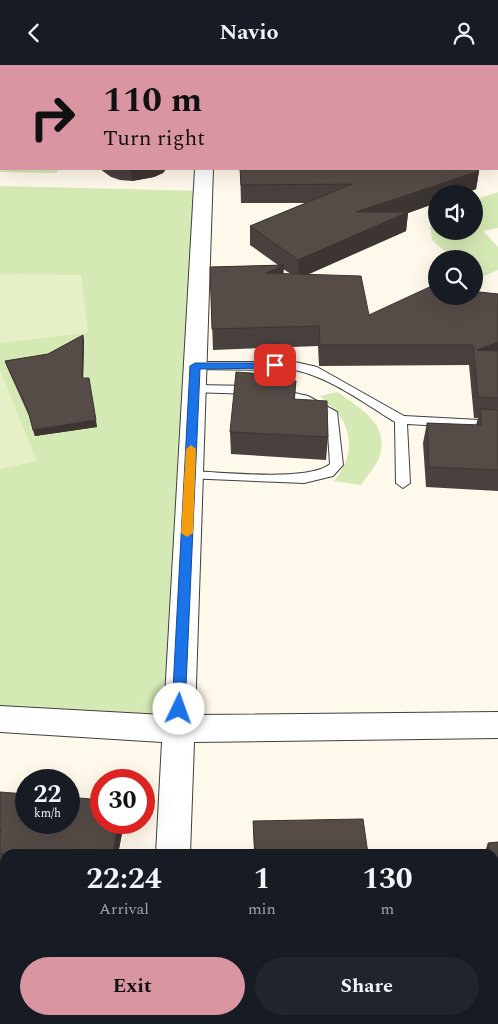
<!DOCTYPE html>
<html lang="en">
<head>
<meta charset="utf-8">
<style>
	body { margin:0; font-family:Spectral,serif; background:#20242c; color:#f1f3f6; height:100vh; display:flex; flex-direction:column; font-size:19px; white-space:nowrap }
	* { box-sizing:border-box; margin:0 }
	p { font-size:16px; color:#9ea1a6 }
	.icon { flex:none; width:28px; height:28px; fill:none; stroke:currentColor; stroke-width:2; stroke-linecap:round; stroke-linejoin:round }
	.map { position:relative; flex:1; overflow:hidden }
	.details { position:absolute; left:0px; top:784px; width:499px; height:176px; display:flex; flex-direction:column; background:#171b24; border-radius:15px 15px 0 0; box-shadow:0 5px 20px #0002 }
	.details>* { flex:none }
	.guide { position:absolute; left:0px; top:0px; width:499px; height:105px; box-shadow:0 5px 20px #0002; background:#d996a2; color:#111; overflow:hidden }
	.fabs { position:absolute; left:428px; top:120px; display:grid; gap:10px }
	.fabs a { display:grid; place-items:center; width:55px; height:55px; border-radius:50%; background:#171b24; box-shadow:0 5px 20px #0002; font-size:25px }
	.speed { position:absolute; left:15px; top:704px; display:flex; gap:10px; font-size:25px; font-weight:700; text-align:center }
	.speed>* { display:grid; place-content:center; width:65px; height:65px; border-radius:50%; background:#171b24; box-shadow:0 5px 20px #0002; line-height:1 }
	.speed small { font-size:12px; font-weight:400 }
	.speed .limit { border:8px solid #d22; background:#fff; color:#111 }
	.pin { position:absolute; display:grid; place-items:center; width:42px; height:42px; color:#fff; margin:-21px; border-radius:10px; box-shadow:0 2px 8px #0006 }
	.me { position:absolute; width:55px; margin:-28px; rotate:3deg; stroke-linejoin:round; filter:drop-shadow(0 0 4px #0008) }
	.turn { display:flex; align-items:center; gap:18px; height:105px; padding:0 20px; font-size:22px }
	.turn .icon { width:65px; height:65px; stroke-width:2.5 }
	.turn b { display:block; font-size:35px; line-height:42px }
	.eta { display:flex; justify-content:space-evenly; align-items:center; height:85px; text-align:center }
	.eta b { font-size:30px; font-weight:700; line-height:35px }
	.primary-button { display:flex; gap:10px; margin-top:auto; padding:10px 20px }
	.primary-button a { flex:1; height:58px; border-radius:30px; background:#d996a2; color:#111; font-size:20px; font-weight:700; line-height:58px; text-align:center }
	.primary-button a+a { background:#20242c; color:#f1f3f6 }
	header { display:flex; justify-content:space-between; align-items:center; height:65px; padding:0 20px; background:#171b24; font-size:22px; font-weight:700 }
	.map>svg:first-child { display:block }
	.green { fill:#d5e9b5 }
	.pitch { fill:#e6f0c7 }
	.lines { fill:none; stroke-linecap:round; stroke-linejoin:round }
	.service-casing { stroke:#3f3f3f; stroke-width:2 }
	.minor-casing { stroke:#3f3f3f; stroke-width:2 }
	.service { fill:#fff; fill-rule:evenodd }
	.minor { fill:#fff; fill-rule:evenodd }
	.wall { fill:#49413e; fill-rule:evenodd }
	.shaded-wall { fill:#3c3532 }
	.building { fill:#554c48; stroke:#3c3532 }
	.route { fill:#1a73e8; stroke:#114b97 }
	.slow { fill:#f59e0b }
</style>
</head>
<body>
<header><svg class="icon" aria-label="back" viewBox="0 0 24 24"><path d="M15 5l-7 7 7 7"/></svg>Navio<svg class="icon" aria-label="person" viewBox="0 0 24 24"><circle cx="12" cy="8" r="4"/><path d="M4 21q1-7 8-7t8 7"/></svg></header>
<div class="map">
<svg width="498" height="959" viewBox="0 0 498 959">
	<rect width="100%" height="100%" fill="#fff9eb"/>
	<path class="green" d="M 0,2 L 1,104 L 59,104 L 56,108 L 0,107 Z
		M 0,121 L 204,126 L 178,664 L 0,654 Z
		M 498,127 L 498,163 L 483,166 L 498,182 L 498,205 L 477,214 L 474,211 L 474,194 L 454,194 L 432,175 L 429,150 L 436,148 L 436,166 L 474,166 L 474,135 Z
		M 338,327 C 360,344 389,358 380,390 C 377,400 367,411 361,420 L 334,416 C 348,400 354,379 344,358 C 340,348 328,339 320,331 Z
		M 350,955 L 442,955 L 443,959 L 350,957 Z"/>
	<path class="pitch" d="M 0,209 L 81,210 L 88,268 L 0,278 Z
		M 0,305 L 37,396 L 0,404 Z"/>
	<g class="lines">
		<g class="service-casing">
			<path id="service" d="M 454,0 L 462,0 L 463,1 L 455,1 Z
				M 195,297 L 295,297 L 317,302 L 404,351 L 498,356 L 498,364 L 407,359 L 410,418 L 403,423 L 396,418 L 395,357 C 364,338 331,313 295,305 L 191,304 L 189,301 Z
				M 194,320 L 253,321 L 259,325 L 253,329 L 190,327 L 188,324 Z
				M 277,324 L 308,331 L 337,347 L 343,400 L 333,411 L 304,418 L 185,413 L 184,410 L 185,407 L 190,406 C 221,407 309,417 330,399 L 327,352 L 300,337 L 273,331 L 271,328 Z
				M 0,882 L 5,884 L 5,906 L 0,904 Z
				M 47,955 L 68,955 L 70,959 L 49,959 Z"/>
		</g>
		<g class="minor-casing">
			<path id="minor" d="M 201,0 L 217,0 L 217,1 L 201,1 Z
				M 195,104 L 213,104 L 195,650 L 498,647 L 498,673 L 194,677 L 190,789 L 156,789 L 162,677 L 0,667 L 0,641 L 164,650 Z
				M 149,955 L 187,955 L 187,959 L 149,959 Z"/>
		</g>
		<use href="#service" class="service"/>
		<use href="#minor" class="minor"/>
	</g>
	<path class="wall" d="M 487,0 L 498,0 L 498,15 L 498,1 L 488,1 Z
		M 100,104 L 166,104 L 163,108 L 154,112 L 132,116 L 120,115 L 111,112 Z
		M 240,104 L 476,104 L 479,106 L 476,124 L 463,129 L 436,129 L 436,138 L 408,148 L 406,166 L 308,209 L 369,250 L 479,227 L 498,229 L 498,426 L 426,422 L 423,378 L 427,358 L 476,360 L 478,353 L 474,353 L 469,300 L 319,301 L 318,281 L 213,285 L 210,202 L 278,200 L 250,180 L 250,161 L 306,138 L 241,138 ZM 283,204 L 291,209 L 283,209 Z
		M 83,270 L 84,276 L 83,313 L 97,362 L 35,371 L 29,351 L 7,302 L 5,296 L 48,289 Z
		M 259,312 L 296,316 L 295,334 L 328,372 L 326,395 L 231,389 L 230,367 Z
		M 0,727 L 101,758 L 124,758 L 118,789 L 5,789 L 5,803 L 0,803 Z
		M 253,756 L 368,789 L 254,789 Z
		M 498,777 L 498,862 L 494,843 L 494,789 L 484,789 L 488,778 Z"/>
	<path class="shaded-wall" d="M 138,104 L 166,104 L 163,108 L 154,112 L 132,116 L 131,105 Z
		M 479,106 L 476,124 L 463,129 L 436,129 L 436,138 L 408,148 L 406,166 L 298,214 L 298,195 L 356,147 Z
		M 284,200 L 283,220 L 266,208 Z
		M 83,270 L 84,276 L 83,319 L 82,313 Z
		M 498,277 L 498,296 L 477,285 Z
		M 96,355 L 97,362 L 35,371 L 33,365 Z
		M 118,758 L 124,758 L 118,789 L 113,789 Z"/>
	<path class="building" d="M 287,0 L 338,0 L 338,1 L 287,1 Z
		M 429,0 L 455,0 L 458,1 L 426,1 Z
		M 120,104 L 138,104 L 131,105 Z
		M 240,104 L 476,104 L 479,106 L 356,147 L 408,147 L 298,195 L 250,161 L 352,119 L 241,120 Z
		M 284,200 L 266,208 L 361,211 L 369,250 L 436,219 L 436,231 L 474,231 L 474,221 L 479,227 L 498,229 L 498,277 L 477,285 L 498,286 L 498,333 L 478,332 L 473,280 L 320,280 L 319,261 L 212,264 L 210,202 Z
		M 83,270 L 82,313 L 89,313 L 96,355 L 33,365 L 28,345 L 5,296 L 48,289 Z
		M 236,307 L 251,308 L 259,309 L 259,312 L 296,316 L 294,334 L 327,336 L 328,372 L 230,367 Z
		M 480,344 L 498,345 L 498,405 L 429,402 L 427,358 L 481,360 Z
		M 0,727 L 26,729 L 26,758 L 69,758 L 69,732 L 101,735 L 101,758 L 118,758 L 113,789 L 0,789 L 0,768 L 1,765 L 0,765 Z
		M 363,754 L 368,789 L 255,789 L 253,756 Z
		M 498,777 L 498,824 L 494,805 L 494,789 L 490,789 L 488,778 Z
		M 0,928 L 5,934 L 5,955 L 24,955 L 27,959 L 0,959 Z
		M 247,955 L 326,955 L 327,959 L 247,959 Z"/>
	<path class="route" d="M 195,298 L 275,298 L 279,300 L 275,303 L 200,304 L 185,644 L 179,650 L 172,644 L 190,301 Z"/>
	<path class="slow" d="M 191,380 L 196,384 L 193,468 L 187,472 L 181,468 L 186,384 Z"/>
</svg>
<div class="fabs">
<a><svg class="icon" aria-label="sound" viewBox="0 0 24 24"><path d="M4 9h4l5-4v14l-5-4H4zM17 9q2 3 0 6"/></svg></a>
<a><svg class="icon" aria-label="search" viewBox="0 0 24 24"><circle cx="10" cy="10" r="6"/><path d="M15 15l6 6"/></svg></a>
</div>
<div class="speed"><div>22<small>km/h</small></div><div class="limit">30</div></div>
<div class="pin" style="left:275px;top:300px;background:#d93025"><svg class="icon" aria-label="arrive" viewBox="0 0 24 24"><path d="M6 21V4h12l-3 4 3 4H6"/></svg></div>
<svg class="me" style="left:179px;top:644px" viewBox="-20 -20 40 40"><circle r="19" fill="#fff"/><path d="M0-13L10 11 0 6-10 11z" fill="#1a73e8"/></svg>
<div class="guide">
<div class="turn"><svg class="icon" aria-label="right" viewBox="0 0 24 24"><path d="M7 20v-9h11M14 6l5 5-5 5"/></svg><div><b>110 m</b>Turn right</div></div>
</div>
<section class="details">
<div class="eta">
<div><b>22:24</b><p>Arrival</p></div>
<div><b>1</b><p>min</p></div>
<div><b>130</b><p>m</p></div>
</div>
<div class="primary-button"><a>Exit</a><a>Share</a></div>
</section>
</div>
</body>
</html>
